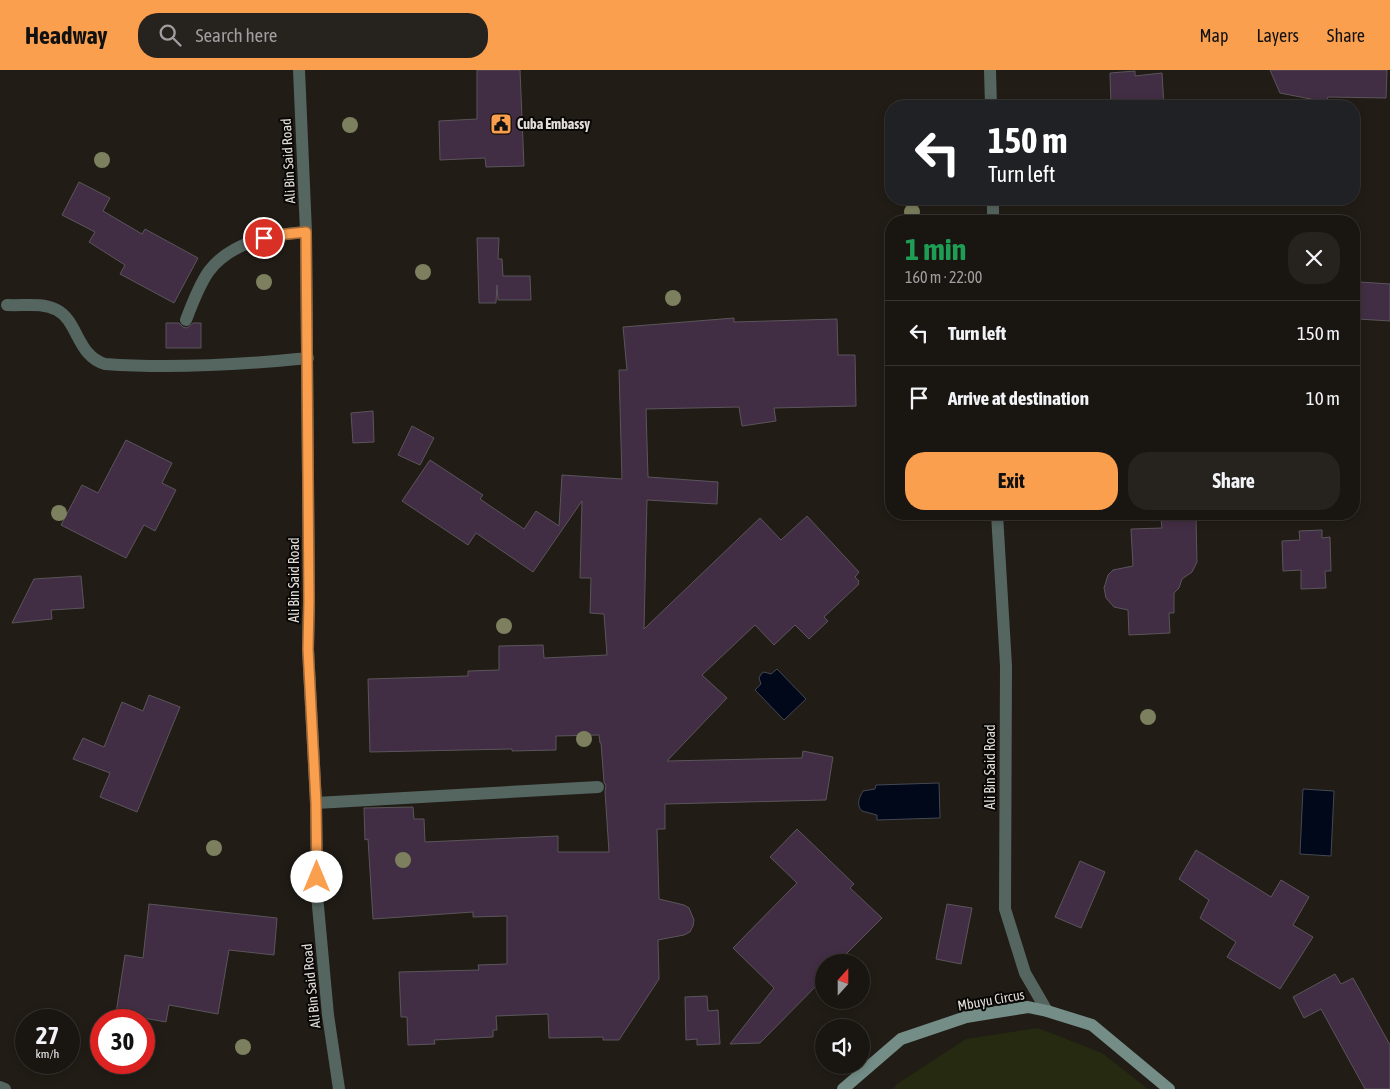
<!DOCTYPE html>
<html lang="en">
<head>
<meta charset="utf-8">
<style>
	body { margin:0; font-family:"Asap Condensed",sans-serif; background:#26221e; color:#f1f3f6; height:100vh; display:flex; flex-direction:column; font-size:19px; white-space:nowrap }
	* { box-sizing:border-box; margin:0 }
	p { font-size:16px; color:#9f9f9f }
	.icon { flex:none; width:28px; height:28px; fill:none; stroke:currentColor; stroke-width:2; stroke-linecap:round; stroke-linejoin:round }
	.map { position:relative; flex:1; overflow:hidden }
	.side { position:absolute; left:885px; top:145px; width:475px; height:305px; display:flex; flex-direction:column; background:#191510; border-radius:20px; box-shadow:0 2px 8px #0003,0 0 0 1px #373430 }
	.side>* { flex:none }
	.hud { position:absolute; left:885px; top:30px; width:475px; height:105px; border-radius:20px; box-shadow:0 2px 8px #0003,0 0 0 1px #373430; background:#202124; color:#fff; overflow:hidden }
	.needle { width:32px; rotate:21deg }
	.buttons { position:absolute; left:815px; top:884px; display:grid; gap:10px }
	.buttons a { display:grid; place-items:center; width:55px; height:55px; border-radius:50%; background:#191510; box-shadow:0 2px 8px #0003,0 0 0 1px #373430; font-size:25px }
	.speed { position:absolute; left:15px; top:939px; display:flex; gap:10px; font-size:25px; font-weight:700; text-align:center }
	.speed>* { display:grid; place-content:center; width:65px; height:65px; border-radius:50%; background:#191510; box-shadow:0 2px 8px #0003,0 0 0 1px #373430; line-height:1 }
	.speed small { font-size:12px; font-weight:400 }
	.speed .limit { border:8px solid #d22; background:#fff; color:#111 }
	.pin { position:absolute; display:grid; place-items:center; width:42px; height:42px; color:#fff; margin:-21px; border:2px solid #fff; border-radius:50%; box-shadow:0 1px 5px #0007 }
	.me { position:absolute; width:55px; margin:-28px; rotate:0deg; stroke-linejoin:round; filter:drop-shadow(0 0 4px #0008) }
	.turn { display:flex; align-items:center; gap:18px; height:105px; padding:0 20px; font-size:22px }
	.turn .icon { width:65px; height:65px; stroke-width:2.5 }
	.turn b { display:block; font-size:35px; line-height:42px }
	.round { display:grid; place-items:center; flex:none; width:52px; height:52px; border-radius:20px; background:#26221e }
	.head { display:flex; align-items:center; justify-content:space-between; height:85px; padding:0 20px }
	h1 { font-size:30px; font-weight:700; line-height:38px; color:#1e9e55 }
	.primary-button { display:flex; gap:10px; margin-top:auto; padding:10px 20px }
	.primary-button a { flex:1; height:58px; border-radius:20px; background:#fa9f4e; color:#111; font-size:20px; font-weight:700; line-height:58px; text-align:center }
	.primary-button a+a { background:#26221e; color:#f1f3f6 }
	ul { padding:0; list-style:none }
	li { display:flex; align-items:center; gap:15px; height:65px; padding:0 20px; border-top:1px solid #373430 }
	li div { flex:1 }
	li b { display:block; font-size:19px }
	li em { font-style:normal }
	header { display:flex; align-items:center; gap:30px; box-sizing:border-box; height:70px; padding:0 25px; background:#fa9f4e; color:#111 }
	header strong { font-size:24px }
	nav { display:flex; gap:28px; margin-inline-start:auto; font-size:18px }
	.search { width:350px; height:45px; background:#26221e; display:flex; align-items:center; gap:12px; box-sizing:border-box; padding:0 18px; border-radius:20px; color:#9f9f9f; font-size:19px }
	.map>svg:first-child { display:block }
	.green { fill:#252a10 }
	.water { fill:#000819; stroke:#444853 }
	.building { fill:#422e44; stroke:#5b555b }
	.lines { fill:none; stroke-linecap:round; stroke-linejoin:round }
	.street { stroke:#556560; stroke-width:12 }
	.secondary { stroke:#748e87; stroke-width:12 }
	.tree { fill:#7c805e }
	.route-casing { stroke:#a26733; stroke-width:12 }
	.route { stroke:#fa9f4e; stroke-width:9 }
	.labels { text-anchor:middle; stroke-width:4; stroke-linejoin:round; paint-order:stroke }
	.poi-label { font-size:14px; font-weight:bold; fill:#e1ddd9; stroke:#090705; text-anchor:start }
	.street-label { font-size:14px; fill:#e1ddd9; stroke:#090705 }
</style>
</head>
<body>
<header>
<strong>Headway</strong>
<div class="search"><svg class="icon" aria-label="search" viewBox="0 0 24 24"><circle cx="10" cy="10" r="6"/><path d="M15 15l6 6"/></svg>Search here</div>
<nav><a>Map</a><a>Layers</a><a>Share</a></nav>
</header>
<div class="map">
<svg width="1390" height="1019" viewBox="0 0 1390 1019">
	<rect width="100%" height="100%" fill="#211c16"/>
	<path class="green" d="M 1038,958 L 1102,983 L 1148,1019 L 893,1019 L 897,1014 L 966,969 Z"/>
	<path class="water" d="M 777,599 L 806,629 L 784,650 L 755,620 L 761,614 L 759,608 L 761,604 L 764,602 L 771,604 Z
		M 939,713 L 940,748 L 877,750 L 877,745 L 862,741 C 856,735 859,728 863,721 L 875,719 L 876,715 Z
		M 1303,719 L 1334,721 L 1331,786 L 1300,784 Z"/>
	<path class="building" d="M 477,0 L 520,0 L 524,96 L 486,97 L 485,88 L 440,90 L 439,51 L 477,49 Z
		M 1270,0 L 1387,0 L 1386,28 L 1328,27 L 1326,32 L 1280,23 Z
		M 1135,1 L 1135,6 L 1162,3 L 1164,36 L 1111,36 L 1110,3 Z
		M 79,112 L 110,128 L 103,141 L 142,164 L 145,159 L 198,188 L 174,233 L 120,204 L 125,195 L 89,172 L 95,162 L 62,145 Z
		M 477,168 L 499,168 L 498,189 L 502,189 L 503,206 L 530,206 L 531,230 L 498,230 L 497,215 L 496,233 L 479,233 Z
		M 1360,212 L 1390,214 L 1390,251 L 1358,249 Z
		M 734,248 L 734,252 L 837,249 L 838,285 L 855,285 L 856,336 L 774,338 L 776,351 L 742,356 L 739,337 L 646,339 L 648,407 L 718,412 L 717,434 L 647,430 L 644,559 L 760,448 L 781,470 L 807,446 L 859,502 L 855,507 L 859,511 L 858,513 L 859,514 L 824,547 L 828,551 L 809,569 L 795,555 L 774,575 L 755,555 L 702,605 L 727,628 L 667,691 L 802,688 L 803,681 L 833,687 L 826,730 L 665,734 L 665,759 L 657,759 L 659,829 L 684,835 L 689,838 L 694,850 L 693,856 L 690,862 L 684,865 L 658,870 L 659,909 L 619,970 L 603,970 L 603,967 L 549,968 L 548,944 L 496,946 L 497,960 L 493,960 L 493,967 L 434,970 L 435,974 L 408,975 L 407,947 L 401,947 L 399,902 L 479,900 L 478,895 L 507,894 L 507,846 L 473,847 L 473,842 L 373,849 L 368,769 L 365,770 L 364,738 L 413,737 L 414,749 L 424,749 L 425,772 L 558,766 L 558,782 L 609,782 L 605,721 L 606,716 L 604,712 L 601,673 L 600,673 L 599,665 L 556,666 L 556,680 L 512,681 L 512,679 L 370,682 L 368,609 L 468,606 L 468,601 L 499,600 L 499,576 L 543,575 L 544,588 L 607,585 L 604,544 L 590,543 L 591,508 L 580,508 L 582,431 L 533,502 L 476,463 L 468,475 L 402,431 L 430,390 L 483,425 L 480,429 L 524,459 L 536,441 L 559,456 L 562,405 L 622,409 L 619,300 L 627,300 L 623,257 Z
		M 166,253 L 179,253 L 183,257 L 187,258 L 193,253 L 201,253 L 201,278 L 166,278 Z
		M 373,341 L 374,372 L 353,373 L 351,343 Z
		M 412,356 L 434,368 L 420,395 L 398,385 Z
		M 126,370 L 172,393 L 162,413 L 176,420 L 155,461 L 144,455 L 126,488 L 61,455 L 82,415 L 98,423 Z
		M 1196,448 L 1197,492 L 1192,502 L 1182,509 L 1179,518 L 1174,523 L 1174,543 L 1169,543 L 1170,563 L 1129,565 L 1128,540 L 1114,537 L 1106,528 L 1104,518 L 1108,505 L 1113,500 L 1133,496 L 1131,459 L 1162,458 L 1161,449 Z
		M 1322,460 L 1322,468 L 1330,467 L 1331,501 L 1325,501 L 1326,518 L 1301,519 L 1301,500 L 1283,501 L 1282,471 L 1300,470 L 1299,461 Z
		M 81,506 L 84,538 L 51,540 L 52,549 L 12,553 L 34,509 Z
		M 149,625 L 180,637 L 137,742 L 100,727 L 110,703 L 73,689 L 83,668 L 104,677 L 122,632 L 143,641 Z
		M 797,759 L 854,814 L 850,818 L 882,848 L 838,892 L 824,892 L 824,908 L 760,973 L 730,974 L 774,918 L 733,878 L 797,813 L 770,787 Z
		M 1196,780 L 1271,827 L 1281,810 L 1309,827 L 1293,855 L 1313,867 L 1280,919 L 1227,887 L 1236,872 L 1200,848 L 1209,830 L 1179,809 Z
		M 1080,791 L 1105,802 L 1081,858 L 1055,847 Z
		M 149,834 L 277,848 L 274,885 L 229,880 L 218,944 L 169,935 L 166,952 L 116,943 L 125,885 L 143,888 Z
		M 947,834 L 972,838 L 961,894 L 936,889 Z
		M 1335,904 L 1341,914 L 1353,908 L 1390,975 L 1390,1019 L 1365,1019 L 1321,939 L 1304,948 L 1293,927 Z
		M 707,926 L 708,941 L 718,940 L 720,974 L 697,975 L 697,969 L 686,970 L 685,927 Z"/>
	<g class="lines">
		<path class="street" d="M 299,0 L 306,162 L 309,531 L 308,579 L 316,733 L 317,825 L 328,945 L 339,1019
			M 990,0 L 991,36
			M 993,129 L 993,151
			M 7,235 C 24,236 42,232 57,240 C 78,251 77,286 105,294 C 173,299 240,295 308,288
			M 186,250 C 192,234 199,215 209,201 C 232,171 271,165 306,162
			M 997,444 L 1006,596 L 1005,839 L 1025,903 L 1047,941
			M 316,733 L 598,717
			M 0,1017 L 5,1019"/>
		<path class="secondary" d="M 843,1019 L 901,969 L 966,947 L 1028,937 L 1047,941 L 1092,955 L 1169,1019"/>
	</g>
	<g class="tree">
		<circle cx="350" cy="55" r="8"/>
		<circle cx="102" cy="90" r="8"/>
		<circle cx="912" cy="142" r="8"/>
		<circle cx="423" cy="202" r="8"/>
		<circle cx="264" cy="212" r="8"/>
		<circle cx="673" cy="228" r="8"/>
		<circle cx="59" cy="443" r="8"/>
		<circle cx="504" cy="556" r="8"/>
		<circle cx="1148" cy="647" r="8"/>
		<circle cx="584" cy="669" r="8"/>
		<circle cx="214" cy="778" r="8"/>
		<circle cx="403" cy="790" r="8"/>
		<circle cx="243" cy="977" r="8"/>
	</g>
	<g class="lines">
		<g class="route-casing">
			<path id="route" d="M 264,168 L 277,165 L 306,162 L 309,531 L 308,579 L 316,733 L 317,807"/>
		</g>
		<use href="#route" class="route"/>
	</g>
	<defs>
		<g id="civic-square" transform="scale(1.125)"><rect x="-9" y="-9" width="18" height="18" rx="4" fill="#fa9f4e" stroke="#090705"/><path d="M-.6-6.5H3V-4.5H.6V-3L4-1V1h2V6H-6V1h2V-1L-.6-3ZM-1.2 2.5V6h2.4V2.5Z" fill="#111"/></g>
	</defs>
	<g fill-rule="evenodd">
		<use href="#civic-square" x="501" y="54"/>
	</g>
	<g class="labels">
		<g class="poi-label">
			<text x="517" y="59">Cuba Embassy</text>
		</g>
		<g class="street-label">
			<text transform="translate(288 91) rotate(-93)" y="5">Ali Bin Said Road</text>
			<text transform="translate(294 510) rotate(-90)" y="5">Ali Bin Said Road</text>
			<text transform="translate(990 697) rotate(-90)" y="5">Ali Bin Said Road</text>
			<text transform="translate(311 916) rotate(-96)" y="5">Ali Bin Said Road</text>
			<text transform="translate(991 930) rotate(-10)" y="5">Mbuyu Circus</text>
		</g>
	</g>
</svg>
<div class="buttons">
<a><svg class="needle" viewBox="-14 -14 28 28"><path d="M0-13l5 13h-10z" fill="#e53935"/><path d="M0 13l5-13h-10z" fill="#9f9f9f"/></svg></a>
<a><svg class="icon" aria-label="sound" viewBox="0 0 24 24"><path d="M4 9h4l5-4v14l-5-4H4zM17 9q2 3 0 6"/></svg></a>
</div>
<div class="speed"><div>27<small>km/h</small></div><div class="limit">30</div></div>
<div class="pin" style="left:264px;top:168px;background:#d93025"><svg class="icon" aria-label="arrive" viewBox="0 0 24 24"><path d="M6 21V4h12l-3 4 3 4H6"/></svg></div>
<svg class="me" style="left:317px;top:807px" viewBox="-20 -20 40 40"><circle r="19" fill="#fff"/><path d="M0-13L10 11 0 6-10 11z" fill="#fa9f4e"/></svg>
<div class="hud">
<div class="turn"><svg class="icon" aria-label="left" viewBox="0 0 24 24"><path d="M17 20v-9H6M10 6l-5 5 5 5"/></svg><div><b>150 m</b>Turn left</div></div>
</div>
<section class="side">
<div class="head"><div><h1>1 min</h1><p>160 m · 22:00</p></div><a class="round"><svg class="icon" aria-label="close" viewBox="0 0 24 24"><path d="M6 6l12 12M18 6L6 18"/></svg></a></div>
<ul>
<li><svg class="icon" aria-label="left" viewBox="0 0 24 24"><path d="M17 20v-9H6M10 6l-5 5 5 5"/></svg><div><b>Turn left</b></div><em>150 m</em></li>
<li><svg class="icon" aria-label="arrive" viewBox="0 0 24 24"><path d="M6 21V4h12l-3 4 3 4H6"/></svg><div><b>Arrive at destination</b></div><em>10 m</em></li>
</ul>
<div class="primary-button"><a>Exit</a><a>Share</a></div>
</section>
</div>
</body>
</html>
